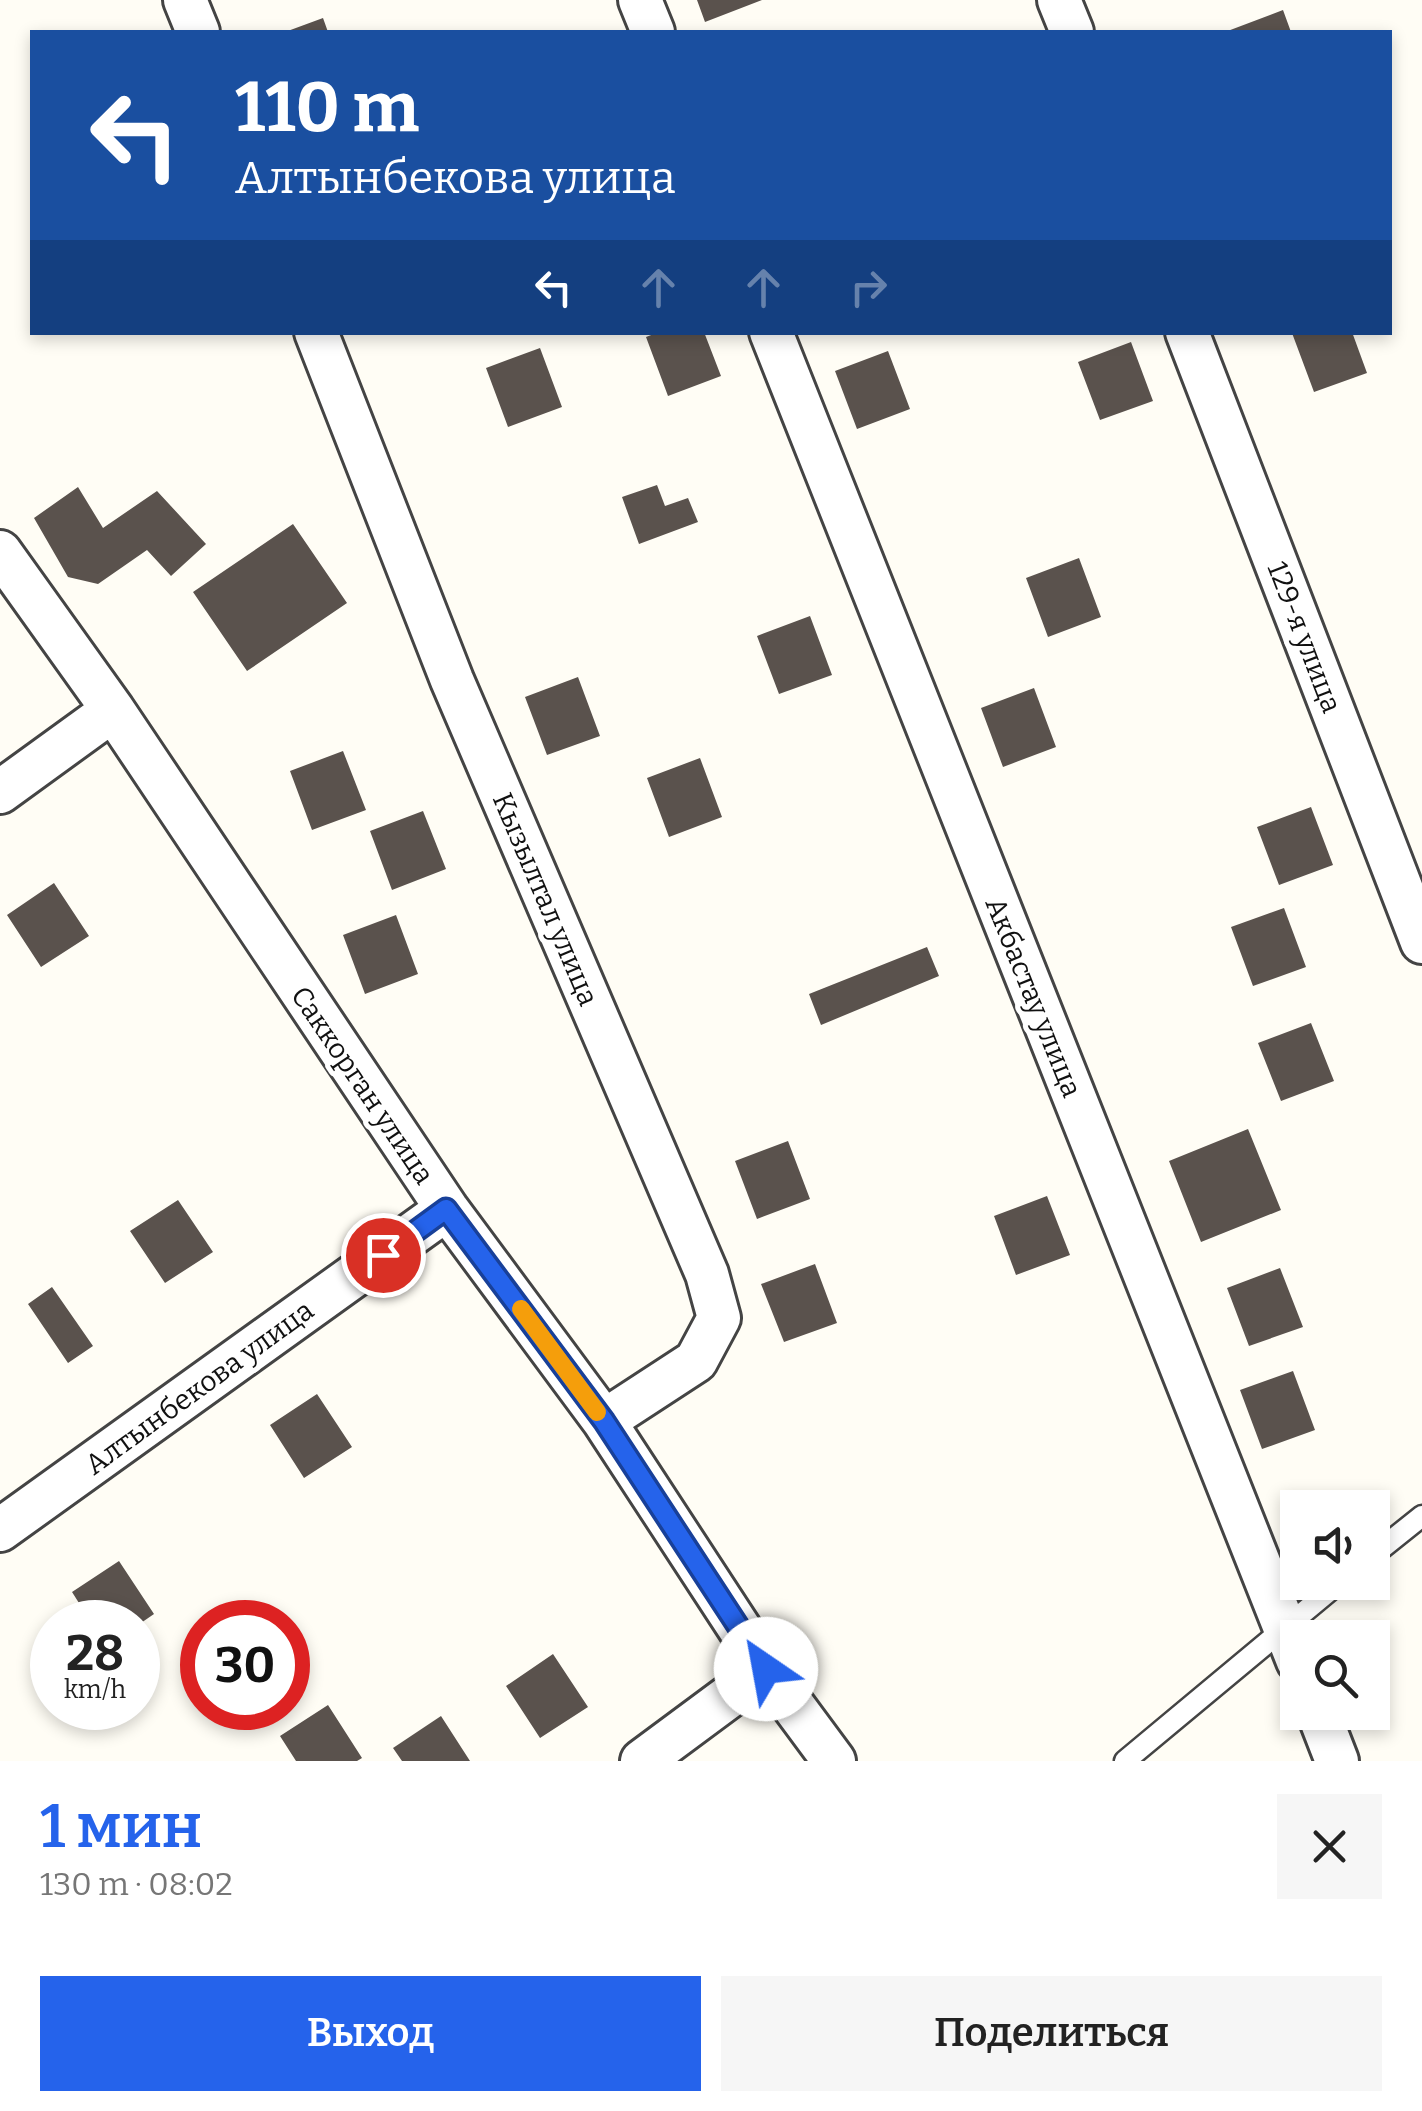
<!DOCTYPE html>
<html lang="ru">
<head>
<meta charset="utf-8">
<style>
	body { margin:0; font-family:Bitter,serif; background:#f6f6f6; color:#222; height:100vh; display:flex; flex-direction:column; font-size:38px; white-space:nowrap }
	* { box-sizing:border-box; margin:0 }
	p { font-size:32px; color:#767676 }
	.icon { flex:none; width:55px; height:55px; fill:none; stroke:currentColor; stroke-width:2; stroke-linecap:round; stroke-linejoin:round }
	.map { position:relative; height:1761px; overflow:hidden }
	.side { display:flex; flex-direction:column; background:#fff; flex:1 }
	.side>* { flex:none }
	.guide { position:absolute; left:30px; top:30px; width:1362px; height:305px; border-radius:0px; box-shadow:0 5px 15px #0003; background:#1a4fa0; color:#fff; overflow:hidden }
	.fabs { position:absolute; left:1280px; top:1490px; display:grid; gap:20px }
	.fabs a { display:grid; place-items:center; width:110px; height:110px; border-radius:0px; background:#fff; box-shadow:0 5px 15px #0003; font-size:50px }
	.speed { position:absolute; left:30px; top:1600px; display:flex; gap:20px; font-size:50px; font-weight:700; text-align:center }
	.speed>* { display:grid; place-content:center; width:130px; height:130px; border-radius:50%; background:#fff; box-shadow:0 5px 15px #0003; line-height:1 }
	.speed small { font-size:25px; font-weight:400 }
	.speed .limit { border:15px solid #d22; background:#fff; color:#111 }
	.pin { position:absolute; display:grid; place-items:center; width:85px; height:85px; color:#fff; margin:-42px; border:5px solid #fff; border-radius:50%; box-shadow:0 2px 10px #0007 }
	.me { position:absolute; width:110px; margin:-55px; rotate:327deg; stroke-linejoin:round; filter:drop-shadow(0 0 8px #0008) }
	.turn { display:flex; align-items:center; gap:35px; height:210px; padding:0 40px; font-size:45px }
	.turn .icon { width:130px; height:130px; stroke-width:2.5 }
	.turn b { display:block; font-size:70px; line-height:85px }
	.lanes { display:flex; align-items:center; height:95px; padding:0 40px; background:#0003; justify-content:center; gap:50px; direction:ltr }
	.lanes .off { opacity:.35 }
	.round { display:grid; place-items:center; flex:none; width:105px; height:105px; border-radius:0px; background:#f6f6f6 }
	.overview { display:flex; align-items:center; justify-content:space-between; height:170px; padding:0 40px }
	h1 { font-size:60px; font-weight:600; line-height:75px; color:#2563eb }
	.button { display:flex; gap:20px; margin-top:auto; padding:20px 40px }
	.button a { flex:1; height:115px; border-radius:0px; background:#2563eb; color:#fff; font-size:40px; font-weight:600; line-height:115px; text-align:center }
	.button a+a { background:#f6f6f6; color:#222 }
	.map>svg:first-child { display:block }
	.building { fill:#5a524d }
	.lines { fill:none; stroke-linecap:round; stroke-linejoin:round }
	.lane-casing { stroke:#444; stroke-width:25 }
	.street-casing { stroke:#444; stroke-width:48 }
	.lane { stroke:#fff; stroke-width:20 }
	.street { stroke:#fff; stroke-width:42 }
	.route-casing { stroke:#184099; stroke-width:25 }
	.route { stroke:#2563eb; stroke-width:18 }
	.slow { stroke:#f59e0b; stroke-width:18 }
	.labels { text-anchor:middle; stroke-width:10; stroke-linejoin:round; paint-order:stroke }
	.street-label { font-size:28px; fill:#111; stroke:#fff }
</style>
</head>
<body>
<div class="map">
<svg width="1422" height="1761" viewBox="0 0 1422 1761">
	<rect width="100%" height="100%" fill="#fffdf5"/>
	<path class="building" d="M 697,0 L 762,0 L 705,22 Z
		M 1283,10 L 1291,32 L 1225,32 Z
		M 323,18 L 328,32 L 285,32 Z
		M 659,332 L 704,332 L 721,376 L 668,396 L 646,337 Z
		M 1352,332 L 1367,373 L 1314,392 L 1292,333 Z
		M 1131,342 L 1153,401 L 1100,420 L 1078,362 Z
		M 540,348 L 562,407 L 508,427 L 486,368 Z
		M 888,351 L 910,409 L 857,429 L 835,371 Z
		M 657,485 L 665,506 L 688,498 L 698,522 L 639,544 L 622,497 Z
		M 78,487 L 103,528 L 157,491 L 206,544 L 171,576 L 147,550 L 98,584 L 68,577 L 34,518 Z
		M 293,524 L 347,603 L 247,671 L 193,592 Z
		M 1079,558 L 1101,617 L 1048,637 L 1026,578 Z
		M 810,616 L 832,675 L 779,694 L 757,636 Z
		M 578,677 L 600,736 L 547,755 L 525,697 Z
		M 1034,688 L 1056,747 L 1003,767 L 981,708 Z
		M 343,751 L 366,810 L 312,830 L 290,771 Z
		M 700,758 L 722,817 L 669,837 L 647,778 Z
		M 1311,807 L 1333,865 L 1279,885 L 1257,827 Z
		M 423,811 L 446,869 L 392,890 L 370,831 Z
		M 54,883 L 89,936 L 41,967 L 7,915 Z
		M 1284,908 L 1306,967 L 1253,986 L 1231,927 Z
		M 396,915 L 418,974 L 365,994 L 343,935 Z
		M 927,947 L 939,976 L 821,1025 L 809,994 Z
		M 1311,1023 L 1334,1081 L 1281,1101 L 1258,1043 Z
		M 1248,1129 L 1281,1210 L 1201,1242 L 1169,1161 Z
		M 788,1141 L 810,1199 L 757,1219 L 735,1161 Z
		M 1047,1196 L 1070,1255 L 1016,1275 L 994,1216 Z
		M 178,1200 L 213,1252 L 165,1283 L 130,1231 Z
		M 815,1264 L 837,1323 L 784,1342 L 761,1284 Z
		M 1280,1268 L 1303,1327 L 1249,1346 L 1227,1288 Z
		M 52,1287 L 93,1346 L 68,1363 L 28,1304 Z
		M 1293,1371 L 1315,1430 L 1262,1449 L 1240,1390 Z
		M 317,1394 L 352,1447 L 304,1478 L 270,1425 Z
		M 119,1561 L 154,1614 L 138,1625 L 91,1622 L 72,1592 Z
		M 553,1654 L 588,1707 L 540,1738 L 506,1686 Z
		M 328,1705 L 362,1758 L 357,1761 L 296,1761 L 280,1736 Z
		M 441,1716 L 470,1761 L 402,1761 L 393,1748 Z"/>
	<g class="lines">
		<g class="lane-casing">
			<path id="lane" d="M 1372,1556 L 1422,1516
				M 1125,1761 L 1340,1582"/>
		</g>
		<g class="street-casing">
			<path id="street" d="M 185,0 L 198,32
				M 640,0 L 653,32
				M 1059,0 L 1072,32
				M 316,332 L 452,680 L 707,1274 L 719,1318 L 696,1361 L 604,1421
				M 771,332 L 1298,1661
				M 1187,332 L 1422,942
				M 0,552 L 113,710 L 447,1209 L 604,1421 L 766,1669 L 834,1761
				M 0,792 L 113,710
				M 0,1530 L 447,1209
				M 1318,1712 L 1337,1761
				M 642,1761 L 766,1669"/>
		</g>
		<use href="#lane" class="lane"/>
		<use href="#street" class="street"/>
	</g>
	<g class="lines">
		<g class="route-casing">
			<path id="route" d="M 383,1255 L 446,1209 L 604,1421 L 766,1669"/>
		</g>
		<use href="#route" class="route"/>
		<path class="slow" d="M 521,1309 L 597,1412"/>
	</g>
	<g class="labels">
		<g class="street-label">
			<text transform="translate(1305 637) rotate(69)" y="10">129-я улица</text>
			<text transform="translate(546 899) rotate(67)" y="10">Кызылтал улица</text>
			<text transform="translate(1034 997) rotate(68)" y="10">Акбастау улица</text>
			<text transform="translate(363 1085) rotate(56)" y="10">Саккорган улица</text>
			<text transform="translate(199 1387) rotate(-36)" y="10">Алтынбекова улица</text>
		</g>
	</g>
</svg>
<div class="fabs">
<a><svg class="icon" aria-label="sound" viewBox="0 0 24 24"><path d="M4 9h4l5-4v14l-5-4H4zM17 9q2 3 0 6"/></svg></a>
<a><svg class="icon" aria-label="search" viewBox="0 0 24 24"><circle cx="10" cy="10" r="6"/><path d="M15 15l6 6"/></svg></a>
</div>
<div class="speed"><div>28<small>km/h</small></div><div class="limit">30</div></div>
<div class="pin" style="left:383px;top:1255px;background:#d93025"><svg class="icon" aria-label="arrive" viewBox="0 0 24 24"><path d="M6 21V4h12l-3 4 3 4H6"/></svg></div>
<svg class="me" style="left:766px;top:1669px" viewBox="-20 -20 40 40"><circle r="19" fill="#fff"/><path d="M0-13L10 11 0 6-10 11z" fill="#2563eb"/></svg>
<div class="guide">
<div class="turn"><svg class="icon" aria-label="left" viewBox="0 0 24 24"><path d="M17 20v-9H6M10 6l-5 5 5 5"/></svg><div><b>110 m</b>Алтынбекова улица</div></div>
<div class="lanes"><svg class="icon" aria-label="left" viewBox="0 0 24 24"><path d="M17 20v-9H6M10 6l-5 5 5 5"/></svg><svg class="icon off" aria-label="ahead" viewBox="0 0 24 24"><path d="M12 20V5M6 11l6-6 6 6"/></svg><svg class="icon off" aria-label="ahead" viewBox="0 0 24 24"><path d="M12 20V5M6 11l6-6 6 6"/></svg><svg class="icon off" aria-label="right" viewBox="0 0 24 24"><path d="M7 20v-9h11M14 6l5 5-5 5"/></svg></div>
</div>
</div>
<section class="side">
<div class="overview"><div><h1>1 мин</h1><p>130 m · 08:02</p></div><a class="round"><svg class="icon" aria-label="close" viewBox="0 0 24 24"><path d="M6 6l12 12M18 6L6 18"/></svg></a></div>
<div class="button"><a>Выход</a><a>Поделиться</a></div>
</section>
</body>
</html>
